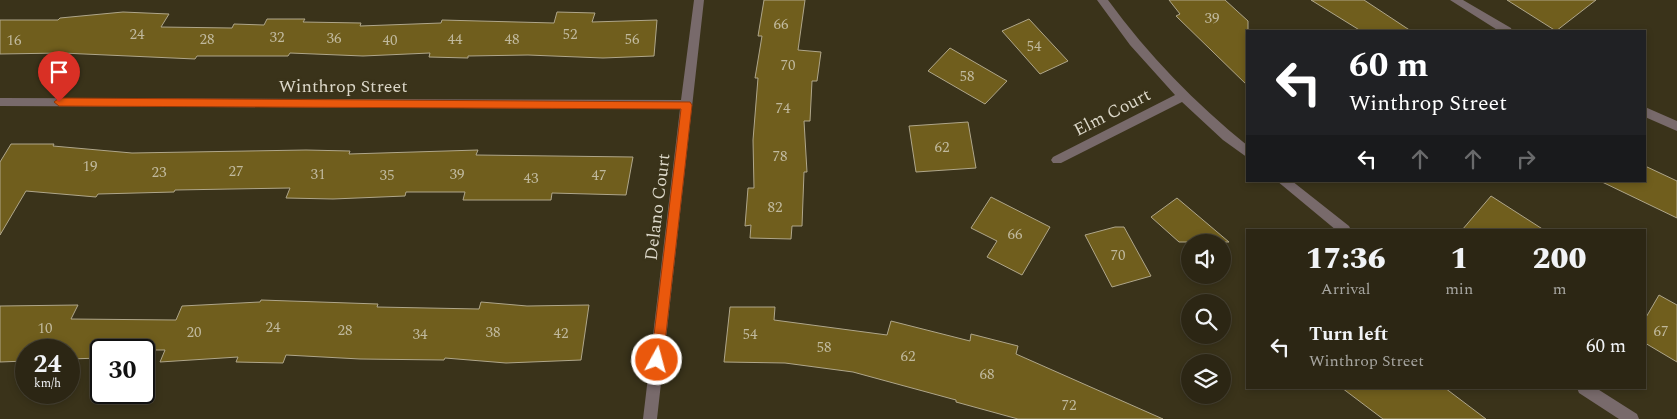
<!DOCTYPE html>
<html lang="en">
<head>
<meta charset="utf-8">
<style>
	body { margin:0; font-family:Spectral,serif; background:#383222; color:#f1f3f6; height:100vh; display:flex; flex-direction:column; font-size:19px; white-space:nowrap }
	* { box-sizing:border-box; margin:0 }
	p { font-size:16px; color:#a6a5a0 }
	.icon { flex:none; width:28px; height:28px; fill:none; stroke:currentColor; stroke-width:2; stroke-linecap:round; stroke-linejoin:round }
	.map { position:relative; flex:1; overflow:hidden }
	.sheet { position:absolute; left:1246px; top:229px; width:400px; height:160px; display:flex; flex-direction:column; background:#2c2614; border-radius:0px; box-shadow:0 2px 8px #0003,0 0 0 1px #484334 }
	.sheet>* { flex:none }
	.guide { position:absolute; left:1246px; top:30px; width:400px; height:152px; border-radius:0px; box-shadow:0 2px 8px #0003,0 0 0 1px #484334; background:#202124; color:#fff; overflow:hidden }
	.tools { position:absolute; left:1181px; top:234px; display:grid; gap:10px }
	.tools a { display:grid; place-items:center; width:50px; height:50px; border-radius:50%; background:#2c2614; box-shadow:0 2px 8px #0003,0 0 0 1px #484334; font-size:25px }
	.speed { position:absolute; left:15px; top:339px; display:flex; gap:10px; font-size:25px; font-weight:700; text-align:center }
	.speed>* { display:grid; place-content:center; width:65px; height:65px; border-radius:50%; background:#2c2614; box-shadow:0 2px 8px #0003,0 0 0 1px #484334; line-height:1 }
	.speed small { font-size:12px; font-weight:400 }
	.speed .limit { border:2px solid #111; border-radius:8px; background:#fff; color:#111 }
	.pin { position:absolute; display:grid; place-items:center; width:42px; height:42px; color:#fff; margin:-51px -21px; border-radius:50% 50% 50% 0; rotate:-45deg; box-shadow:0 0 5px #0007 }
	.pin .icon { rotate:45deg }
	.me { position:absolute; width:55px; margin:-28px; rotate:7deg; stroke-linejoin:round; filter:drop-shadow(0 0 4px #0008) }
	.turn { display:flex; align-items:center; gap:18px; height:105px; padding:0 20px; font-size:22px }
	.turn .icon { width:65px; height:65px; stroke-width:2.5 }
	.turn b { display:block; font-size:35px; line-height:42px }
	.lanes { display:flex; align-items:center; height:48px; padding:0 20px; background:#0003; justify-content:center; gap:25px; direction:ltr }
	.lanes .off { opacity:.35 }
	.eta { display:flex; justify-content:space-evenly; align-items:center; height:85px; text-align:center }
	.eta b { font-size:30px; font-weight:800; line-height:35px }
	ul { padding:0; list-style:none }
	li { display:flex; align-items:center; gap:15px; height:65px; padding:0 20px }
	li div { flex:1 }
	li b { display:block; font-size:19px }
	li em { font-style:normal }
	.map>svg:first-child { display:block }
	.building { fill:#705e1d; stroke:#afa68a }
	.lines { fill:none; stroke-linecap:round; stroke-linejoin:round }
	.minor { fill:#786a6b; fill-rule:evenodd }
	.route { fill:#ea580c; stroke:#983908 }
	.labels { text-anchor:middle; stroke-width:5; stroke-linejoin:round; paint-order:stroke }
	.number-label { font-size:15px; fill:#c0b99d }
	.street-label { font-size:18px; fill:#dbd7c8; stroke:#3a331a }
</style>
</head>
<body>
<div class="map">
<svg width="1677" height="419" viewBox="0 0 1677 419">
	<rect width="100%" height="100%" fill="#3a331a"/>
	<path class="building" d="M 764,0 L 805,0 L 798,50 L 821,52 L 817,81 L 812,81 L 810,121 L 804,121 L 807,172 L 804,172 L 802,226 L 792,226 L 791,239 L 750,238 L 751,225 L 745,226 L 748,188 L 754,188 L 753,140 L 758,78 L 755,78 L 762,36 L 758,36 Z
		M 1169,0 L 1225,0 L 1248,21 L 1248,86 L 1176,16 L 1180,14 Z
		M 1311,0 L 1364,0 L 1411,31 L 1361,31 Z
		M 1507,0 L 1596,0 L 1556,31 Z
		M 123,12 L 169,14 L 161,27 L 232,28 L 234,24 L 264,25 L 267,19 L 305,19 L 303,22 L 361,23 L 360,26 L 441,23 L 442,20 L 554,23 L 557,12 L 595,13 L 592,22 L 657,20 L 654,56 L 603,58 L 528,55 L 468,56 L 468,58 L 429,57 L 430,53 L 363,56 L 290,53 L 288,56 L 197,56 L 195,59 L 62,53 L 0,54 L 0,20 L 58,20 L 60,18 Z
		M 1029,19 L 1068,61 L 1040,74 L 1002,31 Z
		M 950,48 L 1007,81 L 985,104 L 928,71 Z
		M 968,122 L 976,168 L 916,172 L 909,126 Z
		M 11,144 L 54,144 L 53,146 L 132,153 L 306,150 L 350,151 L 349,154 L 478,150 L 476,155 L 633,157 L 626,195 L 552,193 L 551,200 L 463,200 L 465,192 L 406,192 L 405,196 L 333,199 L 286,198 L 290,188 L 175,190 L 174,192 L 98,194 L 96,197 L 26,191 L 0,235 L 0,162 Z
		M 1645,166 L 1677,181 L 1677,218 L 1600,181 L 1645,181 Z
		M 1491,196 L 1544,230 L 1462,230 Z
		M 991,197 L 1050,227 L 1022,275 L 987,257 L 997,241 L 971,228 Z
		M 1177,198 L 1229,242 L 1179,242 L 1151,217 Z
		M 1115,227 L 1124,227 L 1151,276 L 1112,287 L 1085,235 Z
		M 1659,295 L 1677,305 L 1677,362 L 1645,343 L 1645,319 Z
		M 261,300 L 378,304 L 377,307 L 479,309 L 481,302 L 527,306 L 589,305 L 581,360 L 506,363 L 445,358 L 444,360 L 360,359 L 286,355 L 283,363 L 236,362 L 238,357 L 160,362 L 165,350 L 101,350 L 101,358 L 69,359 L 69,350 L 26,350 L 26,361 L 0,362 L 0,306 L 78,305 L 71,319 L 176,320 L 182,306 L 260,302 Z
		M 730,307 L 775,307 L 774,320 L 887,335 L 891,321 L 970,341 L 971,334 L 1018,346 L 1016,354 L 1163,419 L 1018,419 L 956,402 L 956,400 L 853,372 L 785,363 L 724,362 Z
		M 1342,388 L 1445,388 L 1486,419 L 1383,419 Z"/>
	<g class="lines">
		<path class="minor" d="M 694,0 L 704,0 L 657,419 L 643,419 L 680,109 L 0,106 L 0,98 L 681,100 Z
			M 1097,0 L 1108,0 C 1148,55 1195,103 1248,146 L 1248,158 L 1223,140 L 1182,102 L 1061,163 L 1053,163 L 1051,160 L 1053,157 L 1175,95 L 1130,45 Z
			M 1450,0 L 1463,0 L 1511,28 L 1512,31 L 1499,31 Z
			M 1645,107 L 1677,121 L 1677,131 L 1645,117 Z
			M 1277,181 L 1292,181 L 1349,226 L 1351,230 L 1336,230 Z
			M 1577,388 L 1596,388 L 1637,414 L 1639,419 L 1619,419 L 1579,393 Z"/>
	</g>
	<path class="route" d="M 59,98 L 690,102 L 692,105 L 663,360 L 661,364 L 657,366 L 653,364 L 651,360 L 681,109 L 59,106 L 54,102 Z"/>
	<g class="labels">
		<g class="number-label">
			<text x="1212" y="23">39</text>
			<text x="781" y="29">66</text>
			<text x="137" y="39">24</text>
			<text x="570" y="39">52</text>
			<text x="277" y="42">32</text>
			<text x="334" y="43">36</text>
			<text x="207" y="44">28</text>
			<text x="455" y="44">44</text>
			<text x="512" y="44">48</text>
			<text x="632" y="44">56</text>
			<text x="14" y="45">16</text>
			<text x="390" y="45">40</text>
			<text x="1034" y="51">54</text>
			<text x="788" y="70">70</text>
			<text x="967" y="81">58</text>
			<text x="783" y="113">74</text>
			<text x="942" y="152">62</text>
			<text x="780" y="161">78</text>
			<text x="90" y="171">19</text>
			<text x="236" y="176">27</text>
			<text x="159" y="177">23</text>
			<text x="318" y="179">31</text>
			<text x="457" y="179">39</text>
			<text x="387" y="180">35</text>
			<text x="599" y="180">47</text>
			<text x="531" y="183">43</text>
			<text x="775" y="212">82</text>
			<text x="1015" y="239">66</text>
			<text x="1118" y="260">70</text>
			<text x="273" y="332">24</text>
			<text x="45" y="333">10</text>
			<text x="345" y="335">28</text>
			<text x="1661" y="336">67</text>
			<text x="194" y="337">20</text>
			<text x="493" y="337">38</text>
			<text x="561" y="338">42</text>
			<text x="420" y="339">34</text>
			<text x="750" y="339">54</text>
			<text x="824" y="352">58</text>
			<text x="908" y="361">62</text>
			<text x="987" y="379">68</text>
			<text x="1069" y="410">72</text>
		</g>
		<g class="street-label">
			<text x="343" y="92">Winthrop Street</text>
			<text transform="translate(1112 112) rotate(-27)" y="6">Elm Court</text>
			<text transform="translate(657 207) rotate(-83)" y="6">Delano Court</text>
		</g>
	</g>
</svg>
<div class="tools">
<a><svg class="icon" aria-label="sound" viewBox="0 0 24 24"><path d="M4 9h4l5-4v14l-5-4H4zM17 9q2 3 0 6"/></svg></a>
<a><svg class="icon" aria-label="search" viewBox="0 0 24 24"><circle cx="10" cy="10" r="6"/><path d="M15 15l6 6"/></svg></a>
<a><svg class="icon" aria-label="layers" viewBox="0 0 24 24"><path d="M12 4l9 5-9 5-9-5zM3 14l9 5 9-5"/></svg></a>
</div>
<div class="speed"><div>24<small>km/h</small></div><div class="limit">30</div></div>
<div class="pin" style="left:59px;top:102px;background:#d93025"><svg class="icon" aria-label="arrive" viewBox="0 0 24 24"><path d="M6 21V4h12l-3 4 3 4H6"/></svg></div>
<svg class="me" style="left:657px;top:360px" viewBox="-20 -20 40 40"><circle r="17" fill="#ea580c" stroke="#fff" stroke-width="3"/><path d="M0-11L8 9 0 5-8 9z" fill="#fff"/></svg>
<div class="guide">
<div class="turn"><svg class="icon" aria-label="left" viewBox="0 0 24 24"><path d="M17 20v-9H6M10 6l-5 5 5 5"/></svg><div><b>60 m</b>Winthrop Street</div></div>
<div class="lanes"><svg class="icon" aria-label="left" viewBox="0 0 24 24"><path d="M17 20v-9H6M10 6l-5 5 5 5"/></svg><svg class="icon off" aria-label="ahead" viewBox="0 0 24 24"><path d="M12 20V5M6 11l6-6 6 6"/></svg><svg class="icon off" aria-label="ahead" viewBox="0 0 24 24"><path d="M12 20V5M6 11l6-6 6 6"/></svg><svg class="icon off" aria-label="right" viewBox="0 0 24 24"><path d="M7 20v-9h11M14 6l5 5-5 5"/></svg></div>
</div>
<section class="sheet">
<div class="eta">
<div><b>17:36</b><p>Arrival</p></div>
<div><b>1</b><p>min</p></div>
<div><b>200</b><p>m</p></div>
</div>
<ul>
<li><svg class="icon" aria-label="left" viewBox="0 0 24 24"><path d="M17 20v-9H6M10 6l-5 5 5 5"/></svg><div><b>Turn left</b><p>Winthrop Street</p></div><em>60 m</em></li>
</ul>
</section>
</div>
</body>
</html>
